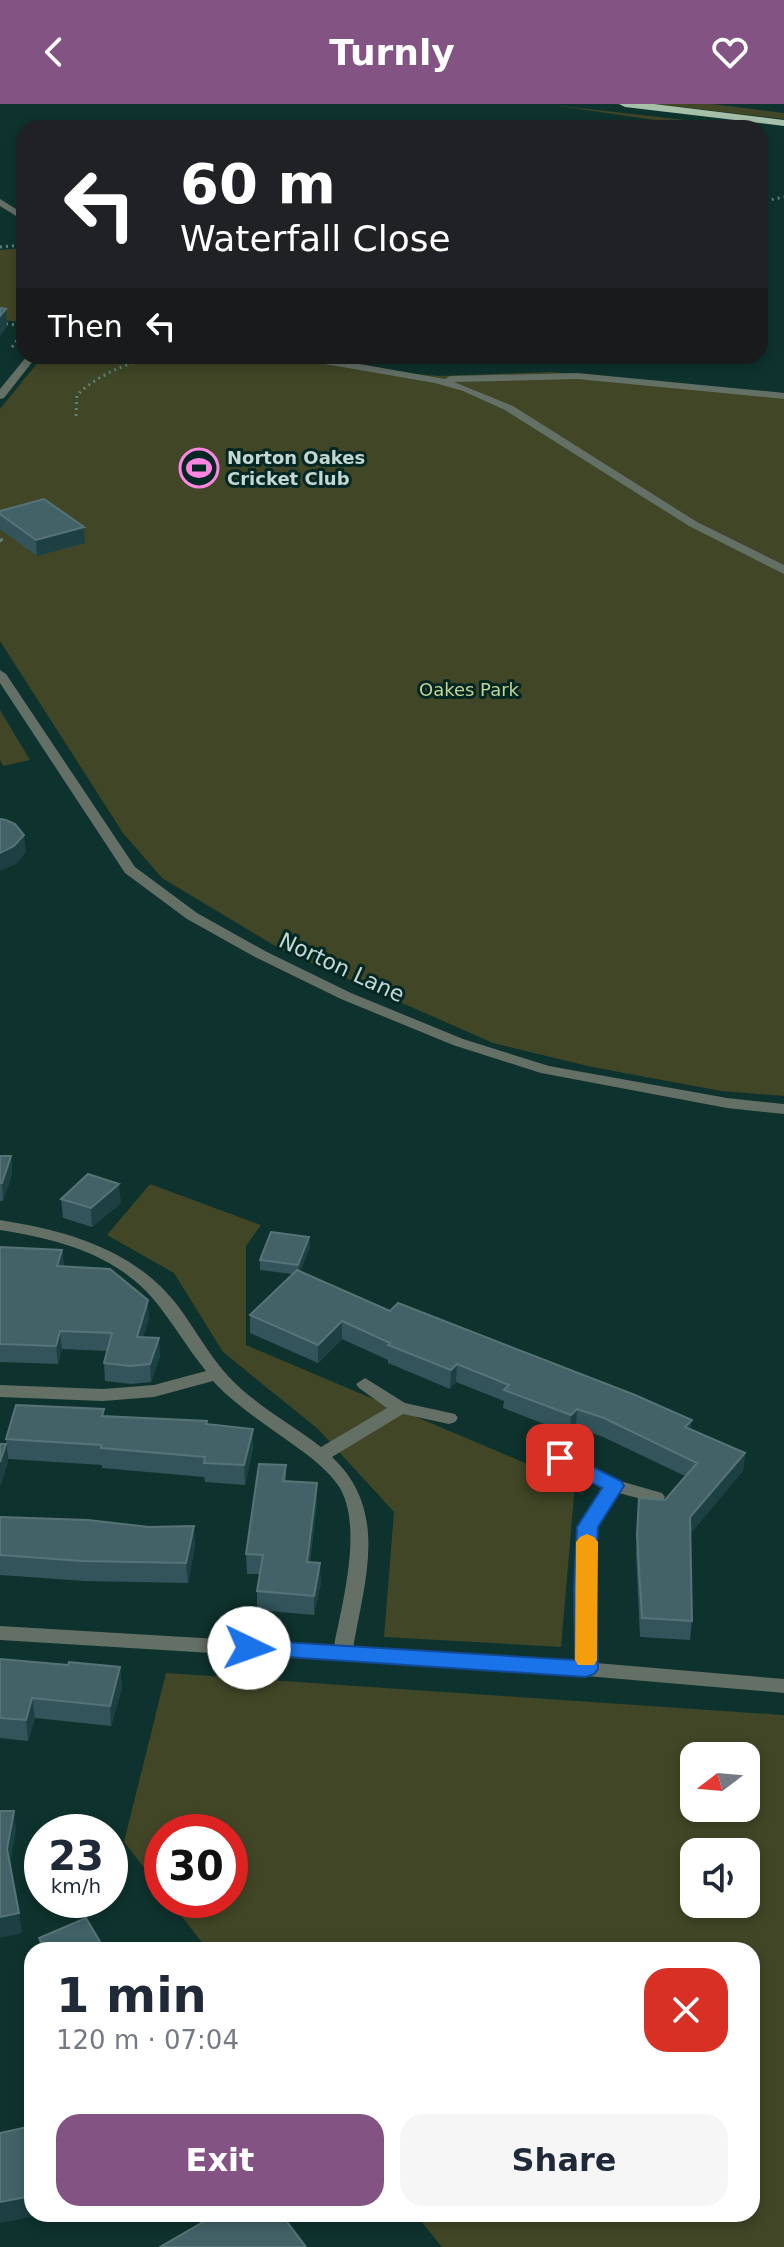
<!DOCTYPE html>
<html lang="en">
<head>
<meta charset="utf-8">
<style>
	body { margin:0; font-family:"DejaVu Sans",sans-serif; background:#f6f6f7; color:#1f2937; height:100vh; display:flex; flex-direction:column; font-size:30px; white-space:nowrap }
	* { box-sizing:border-box; margin:0 }
	p { font-size:26px; color:#747a83 }
	.icon { flex:none; width:44px; height:44px; fill:none; stroke:currentColor; stroke-width:2; stroke-linecap:round; stroke-linejoin:round }
	.map { position:relative; flex:1; overflow:hidden }
	.drawer { position:absolute; left:24px; top:1838px; width:736px; height:280px; display:flex; flex-direction:column; background:#fff; border-radius:24px; box-shadow:0 4px 12px #0003 }
	.drawer>* { flex:none }
	.hud { position:absolute; left:16px; top:16px; width:752px; height:244px; border-radius:24px; box-shadow:0 4px 12px #0003; background:#202124; color:#fff; overflow:hidden }
	.needle { width:52px; rotate:254deg }
	.controls { position:absolute; left:680px; top:1638px; display:grid; gap:16px }
	.controls a { display:grid; place-items:center; width:80px; height:80px; border-radius:16px; background:#fff; box-shadow:0 4px 12px #0003; font-size:40px }
	.speed { position:absolute; left:24px; top:1710px; display:flex; gap:16px; font-size:40px; font-weight:700; text-align:center }
	.speed>* { display:grid; place-content:center; width:104px; height:104px; border-radius:50%; background:#fff; box-shadow:0 4px 12px #0003; line-height:1 }
	.speed small { font-size:20px; font-weight:400 }
	.speed .limit { border:12px solid #d22; background:#fff; color:#111 }
	.pin { position:absolute; display:grid; place-items:center; width:68px; height:68px; color:#fff; margin:-34px; border-radius:16px; box-shadow:0 4px 12px #0006 }
	.me { position:absolute; width:88px; margin:-44px; rotate:93deg; stroke-linejoin:round; filter:drop-shadow(0 0 6px #0008) }
	.turn { display:flex; align-items:center; gap:28px; height:168px; padding:0 32px; font-size:36px }
	.turn .icon { width:104px; height:104px; stroke-width:2.5 }
	.turn b { display:block; font-size:56px; line-height:68px }
	.then { display:flex; align-items:center; height:76px; padding:0 32px; background:#0003; gap:16px; font-size:30px }
	.round { display:grid; place-items:center; flex:none; width:84px; height:84px; border-radius:24px; background:#f6f6f7 }
	.headline { display:flex; align-items:center; justify-content:space-between; height:136px; padding:0 32px }
	h1 { font-size:48px; font-weight:700; line-height:60px }
	.primary-button { display:flex; gap:16px; margin-top:auto; padding:16px 32px }
	.primary-button a { flex:1; height:92px; border-radius:24px; background:#835384; color:#fff; font-size:32px; font-weight:700; line-height:92px; text-align:center }
	.primary-button a+a { background:#f6f6f7; color:#1f2937 }
	header { display:flex; justify-content:space-between; align-items:center; height:104px; padding:0 32px; background:#835384; color:#fff; font-size:36px; font-weight:700 }
	.map>svg:first-child { display:block }
	.green { fill:#404626; fill-rule:evenodd }
	.lines { fill:none; stroke-linecap:round; stroke-linejoin:round }
	.path-far1 { stroke:#627f7a; stroke-width:3; stroke-dasharray:2 4; stroke-linecap:butt }
	.path { stroke:#627f7a; stroke-width:4; stroke-dasharray:3 5; stroke-linecap:butt }
	.service { fill:#646f66; fill-rule:evenodd }
	.minor { fill:#646f66; fill-rule:evenodd }
	.tertiary { fill:#646f66; fill-rule:evenodd }
	.trunk { fill:#a7c0aa; fill-rule:evenodd }
	.wall { fill:#32545a }
	.shaded-wall { fill:#1d4043 }
	.building { fill:#426267; stroke:#567478; stroke-width:2 }
	.route { fill:#1a73e8; stroke:#114b97; stroke-width:2 }
	.slow { fill:#f59e0b }
	.labels { text-anchor:middle; stroke-width:6; stroke-linejoin:round; paint-order:stroke }
	.far-poi-label { font-size:18px; font-weight:bold; fill:#c4d7d2; stroke:#032823; text-anchor:start }
	.far-park-label { font-size:18px; fill:#c5d295; stroke:#032823 }
	.street-label { font-size:22px; fill:#c4d7d2; stroke:#032823 }
</style>
</head>
<body>
<header><svg class="icon" aria-label="back" viewBox="0 0 24 24"><path d="M15 5l-7 7 7 7"/></svg>Turnly<svg class="icon" aria-label="heart" viewBox="0 0 24 24"><path d="M12 20l-8-8c-3-5 5-10 8-4 3-6 11-1 8 4z"/></svg></header>
<div class="map">
<svg width="784" height="2143" viewBox="0 0 784 2143">
	<rect width="100%" height="100%" fill="#0e322d"/>
	<path class="green" d="M 655,0 L 712,0 L 784,9 L 784,15 Z
		M 552,1 L 757,24 L 709,24 Z
		M 24,144 L 24,218 L 0,216 L 0,146 Z
		M 43,252 L 305,252 L 391,268 L 439,272 L 552,268 L 784,289 L 784,992 L 721,987 L 592,963 L 493,939 L 282,846 L 162,774 L 123,729 L 0,537 L 0,305 Z
		M 0,606 L 30,656 L 3,662 L 0,656 Z
		M 150,1080 L 261,1121 L 246,1142 L 246,1241 L 575,1380 L 561,1543 L 384,1533 L 394,1408 L 318,1325 L 223,1248 L 174,1169 L 107,1131 Z
		M 166,1569 L 784,1611 L 784,2143 L 442,2143 L 415,2110 L 752,2110 L 752,1846 L 208,1846 L 169,1796 L 230,1796 L 230,1728 L 162,1728 L 162,1787 L 124,1738 ZM 694,1652 L 746,1652 L 746,1704 L 694,1704 ZM 694,1748 L 746,1748 L 746,1800 L 694,1800 Z"/>
	<g class="lines">
		<path class="path-far1" d="M 760,98 L 784,93
			M 0,143 L 24,141
			M 0,219 L 24,222
			M 12,243 L 24,228
			M 76,312 L 77,291 C 99,270 123,262 151,252"/>
		<path class="path" d="M 0,435 L 3,438 L 0,439"/>
		<path class="service" d="M 291,252 L 314,252 L 445,275 L 450,272 L 577,269 L 784,289 L 784,295 L 577,275 L 454,278 L 513,302 L 697,418 L 784,461 L 784,470 L 689,422 L 505,306 L 463,287 L 435,279 L 296,255 Z"/>
		<path class="minor" d="M 0,1116 C 68,1127 134,1145 178,1202 C 195,1225 209,1251 228,1272 C 255,1301 290,1319 321,1343 L 387,1304 L 359,1284 L 356,1280 L 365,1274 L 405,1299 L 455,1310 L 458,1314 L 455,1318 L 449,1320 L 403,1310 L 332,1353 C 389,1406 365,1476 353,1544 L 576,1557 L 575,1484 L 579,1423 L 603,1384 L 554,1358 L 551,1354 L 554,1350 L 560,1348 L 620,1377 L 662,1389 L 665,1393 L 662,1397 L 656,1399 L 619,1389 L 597,1423 L 593,1484 L 596,1559 L 784,1575 L 784,1589 L 586,1572 L 0,1536 L 0,1522 L 334,1542 C 342,1499 363,1425 340,1384 C 329,1367 311,1353 295,1342 C 267,1321 237,1303 213,1277 L 154,1293 L 103,1297 L 0,1293 L 0,1281 L 103,1285 L 154,1281 L 206,1267 C 188,1245 173,1219 155,1197 C 116,1150 57,1135 0,1126 Z"/>
		<path class="tertiary" d="M 0,95 L 24,110 L 24,117 L 0,102 Z
			M 27,252 L 37,252 L 4,294 L 0,295 L 0,285 Z
			M 0,566 L 6,570 L 135,763 L 197,809 L 265,847 L 351,889 L 463,935 L 549,962 L 727,994 L 784,1000 L 784,1010 L 727,1004 L 541,969 L 453,941 L 341,895 L 255,853 L 187,815 L 125,769 L 0,579 Z"/>
		<path class="trunk" d="M 619,0 L 654,0 L 784,16 L 784,22 L 625,3 Z"/>
	</g>
	<path class="wall" d="M 0,407 L 85,439 L 37,452 L 0,425 Z
		M 0,1052 L 11,1052 L 12,1070 L 3,1097 L 0,1097 Z
		M 61,1095 L 121,1099 L 92,1123 L 63,1114 Z
		M 309,1133 L 310,1143 L 300,1168 L 390,1207 L 691,1325 L 745,1349 L 743,1367 L 690,1429 L 692,1517 L 690,1536 L 640,1533 L 636,1450 L 639,1394 L 665,1396 L 685,1372 L 603,1333 L 576,1323 L 570,1330 L 503,1304 L 504,1297 L 456,1278 L 450,1285 L 388,1259 L 388,1256 L 342,1235 L 318,1259 L 250,1229 L 250,1211 L 292,1170 L 260,1166 L 260,1156 Z
		M 0,1143 L 62,1146 L 64,1162 L 149,1214 L 143,1233 L 160,1252 L 151,1278 L 131,1280 L 105,1277 L 104,1259 L 107,1247 L 62,1245 L 58,1260 L 0,1258 Z
		M 105,1312 L 207,1320 L 253,1344 L 245,1381 L 205,1378 L 204,1373 L 102,1364 L 102,1361 L 8,1355 L 6,1335 Z
		M 286,1361 L 286,1377 L 317,1379 L 317,1398 L 310,1458 L 321,1478 L 314,1511 L 257,1506 L 257,1487 L 260,1470 L 247,1470 L 246,1450 Z
		M 0,1413 L 195,1441 L 188,1479 L 84,1477 L 0,1471 Z
		M 0,1555 L 68,1561 L 120,1563 L 122,1584 L 111,1622 L 35,1614 L 28,1637 L 0,1634 Z
		M 39,1834 L 105,1846 L 40,1846 Z"/>
	<path class="shaded-wall" d="M 6,205 L 7,223 L 0,232 L 0,212 Z
		M 84,423 L 85,439 L 37,452 L 36,436 Z
		M 24,731 L 26,748 L 16,760 L 0,767 L 0,749 Z
		M 11,1052 L 12,1070 L 3,1097 L 2,1079 Z
		M 119,1080 L 121,1099 L 92,1123 L 91,1104 Z
		M 309,1133 L 310,1143 L 299,1171 L 298,1161 Z
		M 62,1146 L 64,1164 L 57,1162 Z
		M 148,1196 L 149,1214 L 138,1251 L 137,1233 Z
		M 342,1217 L 342,1235 L 318,1259 L 318,1241 Z
		M 60,1227 L 62,1245 L 58,1260 L 56,1242 Z
		M 159,1234 L 160,1252 L 151,1278 L 150,1260 Z
		M 457,1260 L 456,1278 L 450,1285 L 451,1266 Z
		M 577,1305 L 576,1323 L 570,1330 L 571,1311 Z
		M 692,1316 L 690,1334 L 685,1323 Z
		M 253,1325 L 253,1344 L 245,1381 L 244,1361 Z
		M 6,1340 L 8,1359 L 0,1383 L 0,1358 Z
		M 745,1349 L 743,1367 L 689,1432 L 690,1413 Z
		M 317,1379 L 317,1398 L 307,1477 L 307,1458 Z
		M 194,1422 L 195,1441 L 188,1479 L 186,1459 Z
		M 320,1459 L 321,1478 L 314,1511 L 314,1492 Z
		M 120,1563 L 122,1584 L 111,1622 L 110,1602 Z
		M 32,1594 L 35,1614 L 28,1637 L 26,1616 Z
		M 14,1707 L 16,1727 L 9,1766 L 7,1745 Z
		M 19,1809 L 22,1829 L 0,1834 L 0,1813 Z
		M 32,2092 L 32,2110 L 45,2110 L 0,2119 L 0,2098 Z"/>
	<path class="building" d="M 0,204 L 6,205 L 0,212 Z
		M 44,395 L 84,423 L 36,436 L 0,410 L 0,407 Z
		M 0,715 L 6,716 L 15,720 L 24,731 L 14,742 L 0,749 Z
		M 0,1052 L 11,1052 L 2,1079 L 0,1079 Z
		M 88,1070 L 119,1080 L 91,1104 L 61,1095 Z
		M 271,1128 L 309,1133 L 298,1161 L 260,1156 Z
		M 0,1143 L 62,1146 L 57,1162 L 110,1165 L 148,1196 L 137,1233 L 159,1234 L 150,1260 L 130,1262 L 104,1259 L 112,1229 L 60,1227 L 56,1242 L 0,1240 Z
		M 297,1166 L 390,1207 L 398,1199 L 635,1291 L 692,1316 L 685,1323 L 745,1349 L 690,1413 L 692,1517 L 642,1514 L 637,1431 L 639,1394 L 665,1396 L 697,1359 L 604,1314 L 577,1305 L 571,1311 L 504,1286 L 509,1281 L 457,1260 L 451,1266 L 388,1241 L 390,1239 L 342,1217 L 318,1241 L 250,1211 Z
		M 16,1301 L 104,1305 L 102,1312 L 207,1317 L 206,1320 L 253,1325 L 244,1361 L 204,1359 L 205,1353 L 101,1344 L 101,1341 L 6,1335 Z
		M 0,1340 L 6,1340 L 0,1358 Z
		M 259,1360 L 286,1361 L 283,1377 L 317,1379 L 307,1458 L 320,1459 L 314,1492 L 257,1487 L 263,1451 L 246,1450 Z
		M 0,1413 L 88,1416 L 149,1423 L 194,1422 L 186,1459 L 82,1457 L 0,1451 Z
		M 0,1555 L 68,1561 L 69,1558 L 120,1563 L 110,1602 L 32,1594 L 26,1616 L 0,1614 Z
		M 0,1707 L 14,1707 L 7,1745 L 19,1809 L 0,1813 Z
		M 86,1814 L 105,1846 L 46,1846 L 39,1834 Z
		M 32,2022 L 32,2092 L 0,2098 L 0,2029 Z
		M 217,2110 L 281,2110 L 306,2143 L 160,2143 Z"/>
	<path class="route" d="M 560,1347 L 621,1377 L 624,1382 L 598,1423 L 595,1484 L 598,1565 L 594,1570 L 586,1573 L 241,1550 L 238,1544 L 241,1538 L 249,1536 L 575,1556 L 574,1484 L 577,1423 L 602,1384 L 553,1359 L 550,1354 Z"/>
	<path class="slow" d="M 587,1430 L 594,1433 L 598,1438 L 597,1556 L 594,1561 L 578,1561 L 575,1556 L 576,1438 L 580,1433 Z"/>
	<defs>
		<g id="stadium-ring" transform="scale(2)"><circle r="9.5" fill="#032823" stroke="#fe86e1" stroke-width="1.5"/><path d="M0-5a6.5 5 0 1 0 0 10a6.5 5 0 1 0 0-10ZM-3.5-1.8h7v3.6h-7Z" fill="#fe86e1"/></g>
	</defs>
	<g fill-rule="evenodd">
		<use href="#stadium-ring" x="199" y="364"/>
	</g>
	<g class="labels">
		<g class="far-poi-label">
			<text x="227" y="360">Norton Oakes<tspan x="227" dy="21">Cricket Club</tspan></text>
		</g>
		<g class="far-park-label">
			<text x="469" y="592">Oakes Park</text>
		</g>
		<g class="street-label">
			<text transform="translate(342 863) rotate(25)" y="8">Norton Lane</text>
		</g>
	</g>
</svg>
<div class="controls">
<a><svg class="needle" viewBox="-14 -14 28 28"><path d="M0-13l5 13h-10z" fill="#e53935"/><path d="M0 13l5-13h-10z" fill="#747a83"/></svg></a>
<a><svg class="icon" aria-label="sound" viewBox="0 0 24 24"><path d="M4 9h4l5-4v14l-5-4H4zM17 9q2 3 0 6"/></svg></a>
</div>
<div class="speed"><div>23<small>km/h</small></div><div class="limit">30</div></div>
<div class="pin" style="left:560px;top:1354px;background:#d93025"><svg class="icon" aria-label="arrive" viewBox="0 0 24 24"><path d="M6 21V4h12l-3 4 3 4H6"/></svg></div>
<svg class="me" style="left:249px;top:1544px" viewBox="-20 -20 40 40"><circle r="19" fill="#fff"/><path d="M0-13L10 11 0 6-10 11z" fill="#1a73e8"/></svg>
<div class="hud">
<div class="turn"><svg class="icon" aria-label="left" viewBox="0 0 24 24"><path d="M17 20v-9H6M10 6l-5 5 5 5"/></svg><div><b>60 m</b>Waterfall Close</div></div>
<div class="then">Then<svg class="icon" aria-label="left" viewBox="0 0 24 24"><path d="M17 20v-9H6M10 6l-5 5 5 5"/></svg></div>
</div>
<section class="drawer">
<div class="headline"><div><h1>1 min</h1><p>120 m · 07:04</p></div><a class="round" style="background:#d93025;color:#fff"><svg class="icon" aria-label="close" viewBox="0 0 24 24"><path d="M6 6l12 12M18 6L6 18"/></svg></a></div>
<div class="primary-button"><a>Exit</a><a>Share</a></div>
</section>
</div>
</body>
</html>
